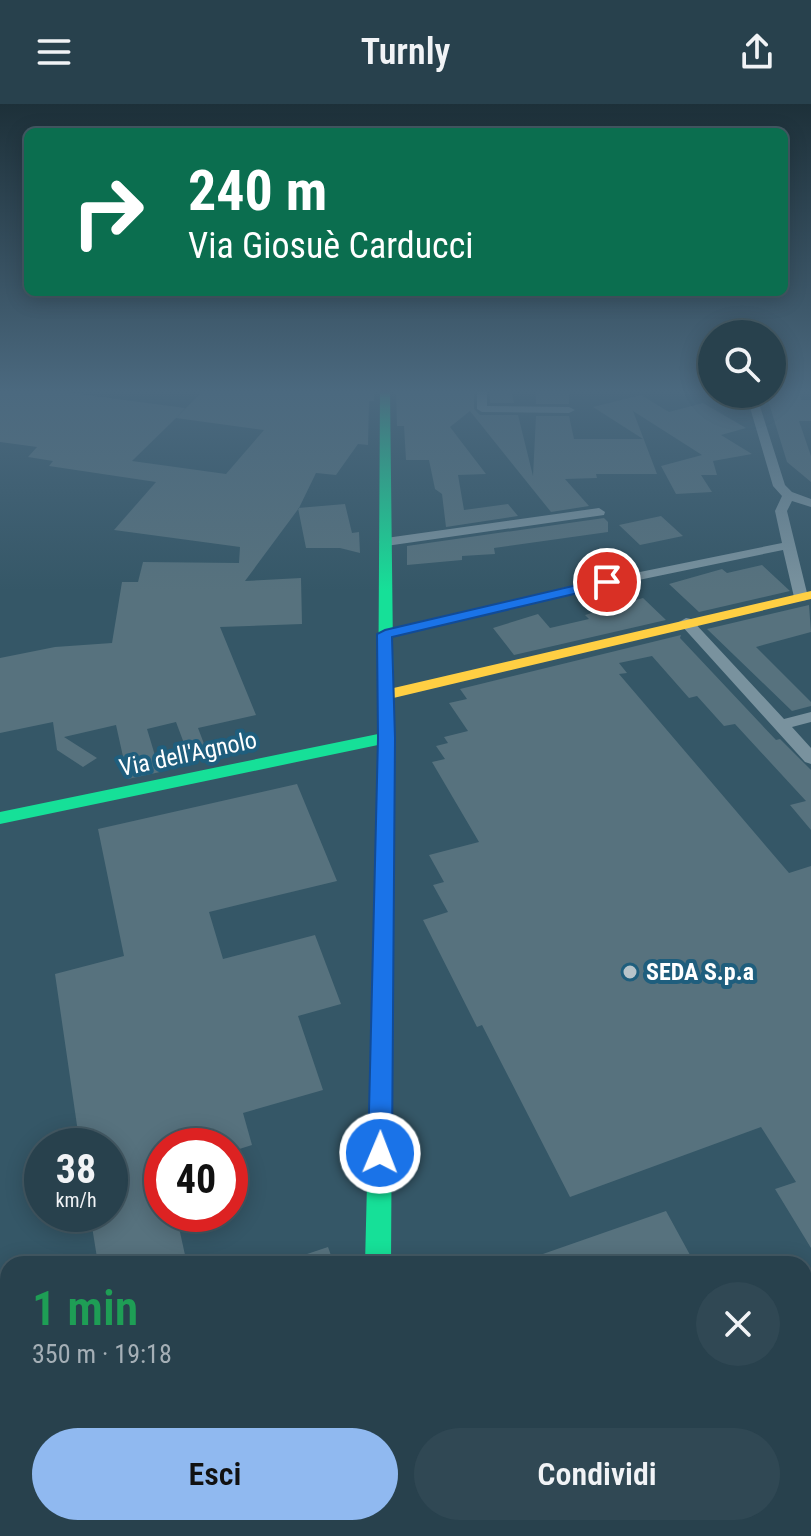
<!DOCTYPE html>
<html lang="it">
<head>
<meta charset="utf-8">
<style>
	body { margin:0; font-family:"Roboto Condensed",sans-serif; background:#304854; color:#f1f3f6; height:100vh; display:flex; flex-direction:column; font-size:30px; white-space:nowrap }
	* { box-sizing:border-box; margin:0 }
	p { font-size:26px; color:#a5afb6 }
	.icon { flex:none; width:44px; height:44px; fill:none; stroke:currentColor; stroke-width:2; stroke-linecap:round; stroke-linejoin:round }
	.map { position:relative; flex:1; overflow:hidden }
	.details { position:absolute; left:0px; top:1152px; width:812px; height:280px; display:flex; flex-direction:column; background:#28414d; border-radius:24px 24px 0 0; box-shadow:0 4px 20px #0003,0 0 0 2px #445a65 }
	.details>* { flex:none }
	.top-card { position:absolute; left:24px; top:24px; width:764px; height:168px; border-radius:12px; box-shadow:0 4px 20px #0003,0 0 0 2px #445a65; background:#0b6e4f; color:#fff; overflow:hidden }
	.buttons { position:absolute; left:698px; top:216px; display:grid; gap:16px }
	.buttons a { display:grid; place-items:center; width:88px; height:88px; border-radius:50%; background:#28414d; box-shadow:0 4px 20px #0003,0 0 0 2px #445a65; font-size:40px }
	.speed { position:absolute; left:24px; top:1024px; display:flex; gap:16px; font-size:40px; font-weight:700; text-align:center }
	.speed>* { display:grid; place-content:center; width:104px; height:104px; border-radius:50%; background:#28414d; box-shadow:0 4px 20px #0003,0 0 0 2px #445a65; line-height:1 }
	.speed small { font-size:20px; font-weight:400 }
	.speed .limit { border:12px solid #d22; background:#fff; color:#111 }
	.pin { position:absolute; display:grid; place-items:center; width:68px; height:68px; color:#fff; margin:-34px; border:4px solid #fff; border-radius:50%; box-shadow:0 2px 8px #0007 }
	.me { position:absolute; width:88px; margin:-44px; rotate:1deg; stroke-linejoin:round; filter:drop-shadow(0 0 6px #0008) }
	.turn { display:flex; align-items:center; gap:28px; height:168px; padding:0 32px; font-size:36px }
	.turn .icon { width:104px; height:104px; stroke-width:2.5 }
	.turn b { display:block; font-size:56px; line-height:68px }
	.round { display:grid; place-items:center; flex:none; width:84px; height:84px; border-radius:42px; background:#304854 }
	.overview { display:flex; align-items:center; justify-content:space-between; height:136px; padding:0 32px }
	h1 { font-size:48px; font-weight:600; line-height:60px; color:#1e9e55 }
	.button { display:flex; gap:16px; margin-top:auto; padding:16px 32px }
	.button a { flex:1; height:92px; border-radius:48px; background:#90b9f0; color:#111; font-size:32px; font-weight:600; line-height:92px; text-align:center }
	.button a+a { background:#304854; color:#f1f3f6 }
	header { display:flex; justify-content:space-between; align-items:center; height:104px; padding:0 32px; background:#28414d; font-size:36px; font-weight:600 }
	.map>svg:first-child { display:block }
	.building { fill:#57727e; fill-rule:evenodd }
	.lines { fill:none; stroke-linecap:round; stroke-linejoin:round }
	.street { fill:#79929e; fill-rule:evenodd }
	.fast { fill:#16e098; fill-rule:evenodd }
	.slow { fill:#ffcf43; fill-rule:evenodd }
	.route { fill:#1a73e8; stroke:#114b97; stroke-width:2 }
	.poi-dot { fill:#b8c4ca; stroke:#1f5e7d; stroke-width:3 }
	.labels { text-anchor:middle; stroke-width:8; stroke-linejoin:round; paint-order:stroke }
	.street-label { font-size:24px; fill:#fff; stroke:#1f5e7d }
	.poi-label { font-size:24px; font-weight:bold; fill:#fff; stroke:#1f5e7d; text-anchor:start }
</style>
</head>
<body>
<header><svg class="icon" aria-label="menu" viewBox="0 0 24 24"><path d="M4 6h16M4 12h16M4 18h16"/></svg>Turnly<svg class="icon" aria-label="share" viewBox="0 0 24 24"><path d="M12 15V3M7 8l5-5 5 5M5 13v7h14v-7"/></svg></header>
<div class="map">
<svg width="811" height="1432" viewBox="0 0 811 1432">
	<rect width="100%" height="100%" fill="#355767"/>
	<path class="building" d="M 0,286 L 49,286 L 185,304 L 176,314 L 204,286 L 374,286 L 374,297 L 369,297 L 368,341 L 358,340 L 336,371 L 316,369 L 299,404 L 245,477 L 301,474 L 302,520 L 220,523 L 256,611 L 198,624 L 209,653 L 191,658 L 176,618 L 147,625 L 160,668 L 128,675 L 116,621 L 64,633 L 97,654 L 83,663 L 57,646 L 53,618 L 0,629 L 0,554 L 55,543 L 112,539 L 122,478 L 138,478 L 143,458 L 239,459 L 240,443 L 114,426 L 156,378 L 49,362 L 53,357 L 28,353 L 37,343 L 0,338 ZM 176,314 L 264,326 L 226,370 L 132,357 Z
		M 396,286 L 474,286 L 474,305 L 480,311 L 518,311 L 533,372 L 536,312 L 569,312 L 574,335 L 643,335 L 593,303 L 641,291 L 669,308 L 703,299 L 746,324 L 721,331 L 752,350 L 713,357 L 717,371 L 701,371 L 712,388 L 676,390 L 661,362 L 702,351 L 633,307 L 657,370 L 596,370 L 597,374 L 565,375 L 589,402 L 551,408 L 470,307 L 450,323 L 486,370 L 458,371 L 464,406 L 508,400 L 518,412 L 446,423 L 442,390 L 435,385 L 429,356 L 406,356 L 404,322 L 397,322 Z
		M 490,286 L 511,286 L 514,299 L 490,299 Z
		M 536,286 L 569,286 L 569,300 L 536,300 Z
		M 772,286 L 798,286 L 801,296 L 811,296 L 811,317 L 799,317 L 811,352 L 811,378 L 787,358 L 767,293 L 772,293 Z
		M 345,400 L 352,429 L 359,428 L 360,449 L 340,444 L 306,444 L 298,404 Z
		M 661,412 L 683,432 L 640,441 L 619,421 Z
		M 604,414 L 608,418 L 608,428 L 494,444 L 495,450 L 462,452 L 462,456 L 407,461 L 407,442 Z
		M 762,461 L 790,487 L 699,508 L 669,480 L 722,465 L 727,469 Z
		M 643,494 L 666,516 L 514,551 L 493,524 L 538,510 L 550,524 L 589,515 L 585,511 Z
		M 809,501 L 811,528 L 756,543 L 811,598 L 811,602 L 792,607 L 707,525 Z
		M 681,531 L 680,534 L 776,636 L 780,635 L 811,666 L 811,726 L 790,701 L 806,697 L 735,620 L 724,622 L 697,592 L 689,594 L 652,552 L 619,559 L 627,569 L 619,570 L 789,769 L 811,762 L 811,1144 L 775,1085 L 796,1078 L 761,1023 L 570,1093 L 482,921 L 477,923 L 423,816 L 448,808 L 433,781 L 444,778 L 429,751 L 479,738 L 432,658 L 445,655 L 436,642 L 448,639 L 444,633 L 468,627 L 449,599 L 467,595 L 460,585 Z
		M 297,680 L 337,777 L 209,808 L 223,855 L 315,831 L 341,900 L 298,912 L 323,986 L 243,1009 L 252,1041 L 230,1048 L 230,1042 L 162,1042 L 162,1110 L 176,1110 L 187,1160 L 98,1160 L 90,1110 L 110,1110 L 110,1042 L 80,1042 L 55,870 L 124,852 L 98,725 Z
		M 666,1107 L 695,1160 L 520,1160 L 520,1158 Z
		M 328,1143 L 334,1160 L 287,1160 L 286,1157 Z"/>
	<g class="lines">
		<path class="street" d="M 477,286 L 487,286 L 487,302 L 569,303 L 575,306 L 569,309 L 482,308 L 477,305 Z
			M 746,290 L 756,290 L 785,381 L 792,388 L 811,395 L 811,403 L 792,397 L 787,407 L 808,493 L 806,496 L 801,497 L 794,493 L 783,446 L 576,489 L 385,534 L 378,530 L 385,526 L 576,481 L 782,439 L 775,407 L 782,392 L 773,382 Z
			M 599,404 L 605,408 L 604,411 L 386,442 L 379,438 L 386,434 Z
			M 686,514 L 691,515 L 784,615 L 811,608 L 811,618 L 792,623 L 811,644 L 811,660 L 805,658 L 681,521 L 679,518 Z"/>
		<path class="fast" d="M 380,286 L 390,286 L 394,634 L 391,1160 L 365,1160 L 378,641 L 0,720 L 0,708 L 378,630 Z
			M 358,1424 L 388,1424 L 388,1432 L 358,1432 Z"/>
		<path class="slow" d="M 811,487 L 811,495 L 385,596 L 377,591 L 385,586 Z"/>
	</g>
	<linearGradient id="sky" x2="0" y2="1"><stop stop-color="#1d3039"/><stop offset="0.59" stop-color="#4b697f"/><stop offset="1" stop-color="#4b697f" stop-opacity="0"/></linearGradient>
	<rect width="811" height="487" fill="url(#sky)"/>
	<path class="route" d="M 607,474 L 614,478 L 612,481 L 392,533 L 395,634 L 392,1049 L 388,1056 L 380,1060 L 371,1056 L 368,1049 L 378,634 L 377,530 L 385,526 Z"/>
	<circle class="poi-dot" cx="630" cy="868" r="8"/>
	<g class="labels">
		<g class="street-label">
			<text transform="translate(188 650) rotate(-12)" y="8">Via dell'Agnolo</text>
		</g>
		<g class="poi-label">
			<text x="646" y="876">SEDA S.p.a</text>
		</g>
	</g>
</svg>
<div class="buttons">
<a><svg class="icon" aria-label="search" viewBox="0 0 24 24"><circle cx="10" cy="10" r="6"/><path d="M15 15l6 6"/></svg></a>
</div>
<div class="speed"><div>38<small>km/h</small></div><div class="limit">40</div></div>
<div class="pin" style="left:607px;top:478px;background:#d93025"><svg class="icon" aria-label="arrive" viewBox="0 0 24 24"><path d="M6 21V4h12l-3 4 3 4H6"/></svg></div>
<svg class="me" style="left:380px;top:1049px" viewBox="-20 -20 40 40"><circle r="17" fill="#1a73e8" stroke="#fff" stroke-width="3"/><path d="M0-11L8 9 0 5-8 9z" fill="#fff"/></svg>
<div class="top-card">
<div class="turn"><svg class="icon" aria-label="right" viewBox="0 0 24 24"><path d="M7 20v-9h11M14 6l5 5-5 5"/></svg><div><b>240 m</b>Via Giosuè Carducci</div></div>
</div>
<section class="details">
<div class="overview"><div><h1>1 min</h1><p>350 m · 19:18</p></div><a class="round"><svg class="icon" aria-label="close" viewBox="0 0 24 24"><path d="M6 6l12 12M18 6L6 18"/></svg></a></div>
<div class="button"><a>Esci</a><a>Condividi</a></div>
</section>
</div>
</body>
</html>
